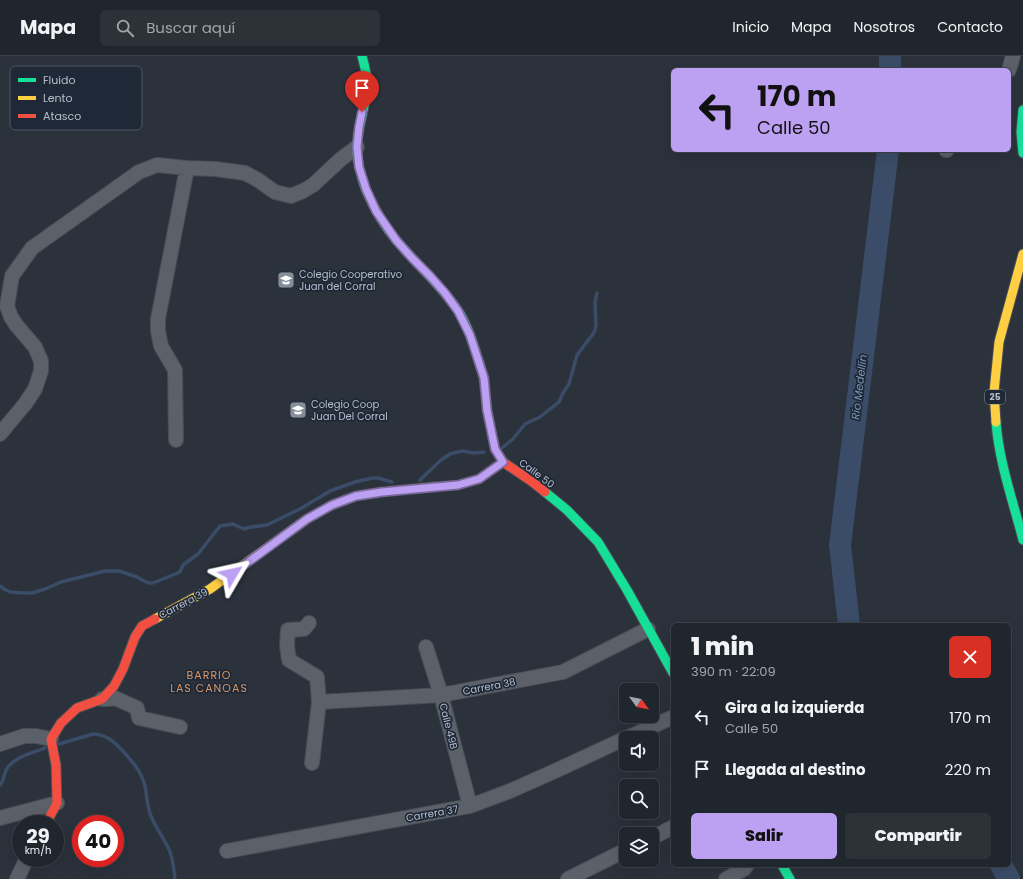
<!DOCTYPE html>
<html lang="es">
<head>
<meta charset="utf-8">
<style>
	body { margin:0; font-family:Poppins,sans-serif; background:#2d3239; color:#f1f3f6; height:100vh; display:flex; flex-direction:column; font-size:15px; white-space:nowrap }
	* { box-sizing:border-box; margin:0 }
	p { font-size:13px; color:#a2a5aa }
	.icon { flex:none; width:22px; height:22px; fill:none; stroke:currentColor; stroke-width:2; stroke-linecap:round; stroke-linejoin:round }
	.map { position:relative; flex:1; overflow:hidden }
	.panel { position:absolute; left:671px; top:567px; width:340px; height:244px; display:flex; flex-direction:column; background:#20262d; border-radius:6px; box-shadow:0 4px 16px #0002,0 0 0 1px #3d4349 }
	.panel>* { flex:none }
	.guide { position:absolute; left:671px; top:12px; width:340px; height:84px; border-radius:6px; box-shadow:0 4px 16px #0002,0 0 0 1px #3d4349; background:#bca0f2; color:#111; overflow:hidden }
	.needle { width:26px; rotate:123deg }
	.controls { position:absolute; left:619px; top:627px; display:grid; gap:8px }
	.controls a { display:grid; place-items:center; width:40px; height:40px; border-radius:6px; background:#20262d; box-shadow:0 4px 16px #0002,0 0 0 1px #3d4349; font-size:20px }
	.speed { position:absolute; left:12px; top:759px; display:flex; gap:8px; font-size:20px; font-weight:700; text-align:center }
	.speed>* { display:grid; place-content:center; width:52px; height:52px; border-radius:50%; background:#20262d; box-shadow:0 4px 16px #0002,0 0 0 1px #3d4349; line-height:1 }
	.speed small { font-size:10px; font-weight:400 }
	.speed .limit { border:6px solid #d22; background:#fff; color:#111 }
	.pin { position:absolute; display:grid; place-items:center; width:34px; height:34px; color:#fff; margin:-41px -17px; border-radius:50% 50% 50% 0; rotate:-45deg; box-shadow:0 0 4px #0007 }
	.pin .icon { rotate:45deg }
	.me { position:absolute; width:44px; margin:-22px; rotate:54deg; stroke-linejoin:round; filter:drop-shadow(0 0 3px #0008) }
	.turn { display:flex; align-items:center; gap:14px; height:84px; padding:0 20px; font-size:18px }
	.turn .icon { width:52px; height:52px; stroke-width:2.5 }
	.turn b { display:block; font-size:28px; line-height:34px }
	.round { display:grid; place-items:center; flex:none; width:42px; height:42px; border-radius:6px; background:#2d3239 }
	.summary { display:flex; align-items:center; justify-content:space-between; height:68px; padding:0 20px }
	h1 { font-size:24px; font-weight:800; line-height:30px }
	.action { display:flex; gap:8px; margin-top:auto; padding:8px 20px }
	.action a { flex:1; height:46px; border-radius:6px; background:#bca0f2; color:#111; font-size:16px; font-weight:800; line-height:46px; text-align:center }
	.action a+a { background:#2d3239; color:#f1f3f6 }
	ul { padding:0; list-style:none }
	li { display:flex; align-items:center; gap:12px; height:52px; padding:0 20px }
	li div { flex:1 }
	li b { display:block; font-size:15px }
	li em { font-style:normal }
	header { display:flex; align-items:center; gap:24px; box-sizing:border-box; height:56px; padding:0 20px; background:#20262d; border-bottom:1px solid #3d4349 }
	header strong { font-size:19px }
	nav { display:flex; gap:22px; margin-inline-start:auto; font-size:14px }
	.search { width:280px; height:36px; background:#2d3239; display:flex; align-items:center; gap:10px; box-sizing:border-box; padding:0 14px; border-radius:6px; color:#a2a5aa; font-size:15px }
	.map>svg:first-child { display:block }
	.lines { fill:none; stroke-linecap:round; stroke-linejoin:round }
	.stream { stroke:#3a4c67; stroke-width:3.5 }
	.river { stroke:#3a4c67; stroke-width:22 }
	.street-casing { stroke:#484d54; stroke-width:16 }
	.fast-casing { stroke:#484d54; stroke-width:11 }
	.slow-casing { stroke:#484d54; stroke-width:11 }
	.jam-casing { stroke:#484d54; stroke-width:11 }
	.street { stroke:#5c6169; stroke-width:14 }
	.fast { stroke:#16e098; stroke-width:9 }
	.slow { stroke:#ffcf43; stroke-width:9 }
	.jam { stroke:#f24e42; stroke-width:9 }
	.route-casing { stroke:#7a689d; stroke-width:10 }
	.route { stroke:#bca0f2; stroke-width:7 }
	.labels { text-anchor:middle; stroke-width:3.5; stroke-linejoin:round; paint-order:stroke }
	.shield { fill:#1e2837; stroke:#89929f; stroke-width:1 }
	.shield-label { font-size:9px; font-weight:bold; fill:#b7bfcc }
	.poi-label { font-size:10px; fill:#b7bfcc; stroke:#1e2837; text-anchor:start }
	.street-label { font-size:10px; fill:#b7bfcc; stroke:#1e2837 }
	.water-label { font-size:11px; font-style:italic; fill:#7d95b3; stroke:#1e2837 }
	.neighbourhood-label { font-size:11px; letter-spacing:1px; fill:#d89765; stroke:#1e2837 }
	.key { fill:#1e2837; stroke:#4c5564; stroke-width:1 }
	.key-label { font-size:11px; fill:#b7bfcc }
</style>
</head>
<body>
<header>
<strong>Mapa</strong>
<div class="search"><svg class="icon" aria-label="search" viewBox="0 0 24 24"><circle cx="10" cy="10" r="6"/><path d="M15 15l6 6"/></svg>Buscar aquí</div>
<nav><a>Inicio</a><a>Mapa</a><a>Nosotros</a><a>Contacto</a></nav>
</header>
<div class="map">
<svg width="1023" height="823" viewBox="0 0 1023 823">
	<rect width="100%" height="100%" fill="#2b323c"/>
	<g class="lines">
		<path class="stream" d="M 502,392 L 513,383 L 525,368 L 540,361 L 559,346 L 563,337 L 569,328 L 577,299 L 593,278 L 595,274 L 596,269 L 595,246 L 597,237
			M 420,424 L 441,404 L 450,398 L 462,395 L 474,397 L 484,396
			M 0,530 L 4,533 L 10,536 L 23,537 L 32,537 L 45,533 L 61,526 L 105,515 L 119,515 L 137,521 L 148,527 L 153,527 L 180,516 L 183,509 L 198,498 L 220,470 L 233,468 L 244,473 L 251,471 L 267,469 L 300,453 L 330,435 L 355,426 L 372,422 L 378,422 L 392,426
			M 59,688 L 93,678 C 106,679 111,683 120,692 C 131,704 141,714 145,730 C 147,740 147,750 151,760 C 156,773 165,783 170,796 C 173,804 174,814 175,823
			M 0,729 C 5,724 3,717 8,711 C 17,700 33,697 45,692"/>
		<path class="river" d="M 890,0 L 890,14
			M 849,569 L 840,489 L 888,94
			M 1001,809 L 1009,823"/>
		<g class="street-casing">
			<path id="street" d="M 1009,14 L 1013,0
				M 946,94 L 947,94
				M 0,378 L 25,348 L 35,333 L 41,315 L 41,305 L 35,291 L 17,270 L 11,261 L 7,250 L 12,220 L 32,192 L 139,116 L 157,109 L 187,112 L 216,113 L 245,117 L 258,124 L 275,136 L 291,140 L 303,135 L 313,129 L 341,103 L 357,91
				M 176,384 L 175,314 L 161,290 L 158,275 L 158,263 L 187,112
				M 309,567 L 304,573 L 288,574 L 287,590 L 289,604 L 317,621 L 319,646 L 312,707
				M 426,591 L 441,639 L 470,750
				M 102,643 L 108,643 L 115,642 L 137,652 L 139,662 L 180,671
				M 319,646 L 441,639 L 563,616 L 648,573
				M 627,682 L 673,661
				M 0,688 L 24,680 L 36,680 L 51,683
				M 0,762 L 57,747
				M 652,782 L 673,771
				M 227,795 L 470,750 L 510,735 L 555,715 L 626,682
				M 17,823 L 27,802
				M 568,823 L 626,794
				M 726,823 L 744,813 L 747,809"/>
		</g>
		<g class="fast-casing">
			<path id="fast" d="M 362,0 C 364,8 367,18 367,27 C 367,48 358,68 357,89 C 356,104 361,120 366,134 C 374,152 384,170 397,185 C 417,209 440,228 457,253 C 468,269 473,288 479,306
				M 1023,54 L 1021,76 L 1023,97
				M 996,366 C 999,406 1013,445 1023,484
				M 545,436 L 567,454 L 598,486 L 627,534 L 673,617
				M 782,809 L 790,823"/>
		</g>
		<g class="slow-casing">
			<path id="slow" d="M 996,366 L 994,336 L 999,286 L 1023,198
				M 155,563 L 210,533 L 307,463 L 332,449 L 356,440 L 382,436 L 434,431"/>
		</g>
		<g class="jam-casing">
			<path id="jam" d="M 479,306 L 484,322 L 487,354 L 495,393 L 503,406 L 531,425 L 545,436
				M 434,431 L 458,429 L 479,423 L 503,406
				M 46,768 L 57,747 L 56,709 L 51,683 L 61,667 L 77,652 L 102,643 L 114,630 L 123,613 L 135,581 L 142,570 L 155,563"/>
		</g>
		<use href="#street" class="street"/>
		<use href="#fast" class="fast"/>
		<use href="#slow" class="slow"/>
		<use href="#jam" class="jam"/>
	</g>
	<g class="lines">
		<g class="route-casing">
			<path id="route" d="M 232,518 L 307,463 L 332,449 L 356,440 L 382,436 L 458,429 L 479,423 L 503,406 L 495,393 L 487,354 L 484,322 L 470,279 L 458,255 L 445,237 L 430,220 L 412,202 L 396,184 L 376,155 L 366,133 L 359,111 L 357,91 L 359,71 L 362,56"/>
		</g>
		<use href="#route" class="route"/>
	</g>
	<defs>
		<g id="school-square" transform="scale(0.9)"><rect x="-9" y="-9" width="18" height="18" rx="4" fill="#868e9a" stroke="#1e2837"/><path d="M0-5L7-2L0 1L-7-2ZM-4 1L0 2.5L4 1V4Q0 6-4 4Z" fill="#fff"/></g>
	</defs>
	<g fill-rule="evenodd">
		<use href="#school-square" x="286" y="224"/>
		<use href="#school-square" x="298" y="354"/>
	</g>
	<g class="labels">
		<rect class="shield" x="985" y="334" width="20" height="14" rx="3"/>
		<g class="shield-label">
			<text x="995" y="344">25</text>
		</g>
		<g class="poi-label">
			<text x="299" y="222">Colegio Cooperativo<tspan x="299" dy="12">Juan del Corral</tspan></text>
			<text x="311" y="352">Colegio Coop<tspan x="311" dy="12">Juan Del Corral</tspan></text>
		</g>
		<g class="street-label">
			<text transform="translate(537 417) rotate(37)" y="4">Calle 50</text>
			<text transform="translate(183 547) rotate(-28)" y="4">Carrera 39</text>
			<text transform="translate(489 630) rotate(-11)" y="4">Carrera 38</text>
			<text transform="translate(449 670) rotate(76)" y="4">Calle 49B</text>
			<text transform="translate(432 757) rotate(-10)" y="4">Carrera 37</text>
		</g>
		<g class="water-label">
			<text transform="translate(859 331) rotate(-83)" y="4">Río Medellín</text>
		</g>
		<g class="neighbourhood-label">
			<text x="209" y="623">BARRIO<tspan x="209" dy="13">LAS CANOAS</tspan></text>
		</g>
	</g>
	<rect x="10" y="10" width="132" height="64" rx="6" class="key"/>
	<rect x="18" y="22" width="18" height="4" fill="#16e098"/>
	<rect x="18" y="40" width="18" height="4" fill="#ffcf43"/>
	<rect x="18" y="58" width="18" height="4" fill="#f24e42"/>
	<g class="key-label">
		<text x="43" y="28">Fluido</text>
		<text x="43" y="46">Lento</text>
		<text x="43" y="64">Atasco</text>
	</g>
</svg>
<div class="controls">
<a><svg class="needle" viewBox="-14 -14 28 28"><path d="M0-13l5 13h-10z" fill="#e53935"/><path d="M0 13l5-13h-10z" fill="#a2a5aa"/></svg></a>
<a><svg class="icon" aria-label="sound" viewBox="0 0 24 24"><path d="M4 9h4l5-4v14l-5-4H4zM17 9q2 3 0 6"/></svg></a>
<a><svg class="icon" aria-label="search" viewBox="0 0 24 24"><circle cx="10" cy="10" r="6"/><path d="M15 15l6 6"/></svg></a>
<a><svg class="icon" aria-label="layers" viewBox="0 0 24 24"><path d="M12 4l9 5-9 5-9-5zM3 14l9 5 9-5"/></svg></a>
</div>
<div class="speed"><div>29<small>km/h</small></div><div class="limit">40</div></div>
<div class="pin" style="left:362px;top:56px;background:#d93025"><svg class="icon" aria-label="arrive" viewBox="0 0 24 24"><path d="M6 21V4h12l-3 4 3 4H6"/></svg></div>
<svg class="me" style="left:232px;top:518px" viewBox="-20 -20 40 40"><path d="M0-17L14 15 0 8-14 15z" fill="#bca0f2" stroke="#fff" stroke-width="4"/></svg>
<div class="guide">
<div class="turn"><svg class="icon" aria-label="left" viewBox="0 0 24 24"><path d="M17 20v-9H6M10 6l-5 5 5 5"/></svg><div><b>170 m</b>Calle 50</div></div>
</div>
<section class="panel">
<div class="summary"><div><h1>1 min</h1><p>390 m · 22:09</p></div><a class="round" style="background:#d93025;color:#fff"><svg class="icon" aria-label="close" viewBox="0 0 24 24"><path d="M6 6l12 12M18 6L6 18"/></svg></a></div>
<ul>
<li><svg class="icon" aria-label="left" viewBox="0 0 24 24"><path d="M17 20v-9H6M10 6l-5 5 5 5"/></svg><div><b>Gira a la izquierda</b><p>Calle 50</p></div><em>170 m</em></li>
<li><svg class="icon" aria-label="arrive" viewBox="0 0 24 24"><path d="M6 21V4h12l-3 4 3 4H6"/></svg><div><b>Llegada al destino</b></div><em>220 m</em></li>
</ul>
<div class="action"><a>Salir</a><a>Compartir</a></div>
</section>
</div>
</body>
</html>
